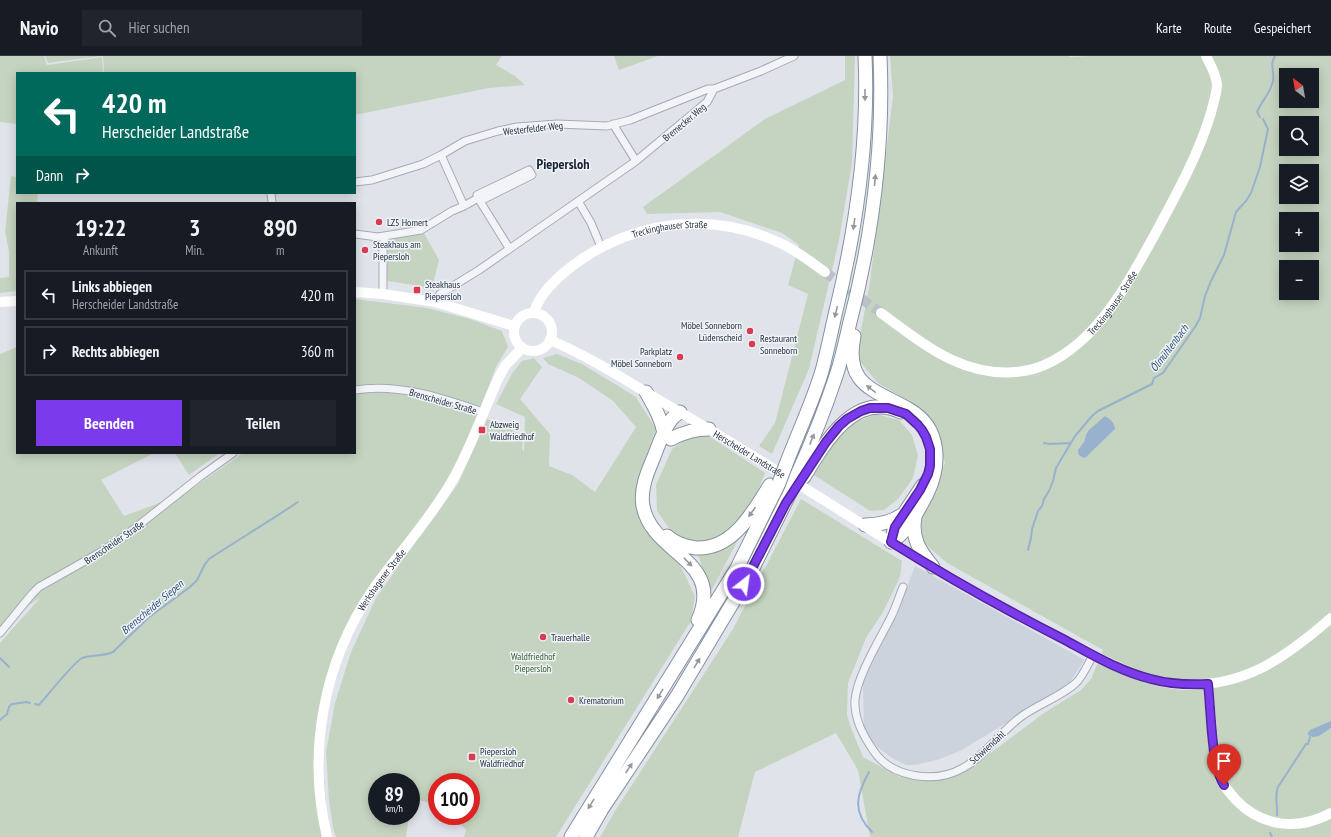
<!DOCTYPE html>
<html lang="de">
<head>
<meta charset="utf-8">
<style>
	body { margin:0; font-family:"PT Sans Narrow",sans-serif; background:#20242c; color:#f1f3f6; height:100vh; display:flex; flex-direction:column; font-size:15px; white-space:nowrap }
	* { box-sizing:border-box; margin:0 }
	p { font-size:13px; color:#9ea1a6 }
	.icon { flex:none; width:22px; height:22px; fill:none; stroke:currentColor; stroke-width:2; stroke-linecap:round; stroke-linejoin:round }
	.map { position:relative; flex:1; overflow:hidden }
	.sheet { position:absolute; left:16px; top:146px; width:340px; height:252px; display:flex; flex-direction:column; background:#171b24; border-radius:0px; box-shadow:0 2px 10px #0003 }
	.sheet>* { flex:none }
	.banner { position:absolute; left:16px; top:16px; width:340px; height:122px; border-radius:0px; box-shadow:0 2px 10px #0003; background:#00695c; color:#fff; overflow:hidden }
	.needle { width:26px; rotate:329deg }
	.fabs { position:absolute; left:1279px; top:12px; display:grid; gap:8px }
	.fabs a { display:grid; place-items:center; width:40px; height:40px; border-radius:0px; background:#171b24; box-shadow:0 2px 10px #0003; font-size:20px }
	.speed { position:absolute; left:368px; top:717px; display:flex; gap:8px; font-size:20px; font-weight:700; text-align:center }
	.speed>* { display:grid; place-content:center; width:52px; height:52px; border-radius:50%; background:#171b24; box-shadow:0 2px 10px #0003; line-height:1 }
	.speed small { font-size:10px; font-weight:400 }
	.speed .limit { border:6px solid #d22; background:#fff; color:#111 }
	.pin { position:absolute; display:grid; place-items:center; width:34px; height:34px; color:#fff; margin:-41px -17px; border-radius:50% 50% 50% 0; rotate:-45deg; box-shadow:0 0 4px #0007 }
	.pin .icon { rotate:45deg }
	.me { position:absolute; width:44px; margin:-22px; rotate:30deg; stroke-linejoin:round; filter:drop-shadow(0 0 3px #0008) }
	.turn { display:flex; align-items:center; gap:14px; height:84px; padding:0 20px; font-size:18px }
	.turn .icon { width:52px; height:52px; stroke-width:2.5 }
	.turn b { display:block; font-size:28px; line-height:34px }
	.then { display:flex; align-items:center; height:38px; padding:0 20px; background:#0003; gap:8px; font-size:15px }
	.eta { display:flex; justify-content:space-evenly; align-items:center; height:68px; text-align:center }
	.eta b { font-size:24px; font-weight:700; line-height:28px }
	.cta { display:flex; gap:8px; margin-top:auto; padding:8px 20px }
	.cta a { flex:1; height:46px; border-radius:0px; background:#7c3aed; color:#fff; font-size:16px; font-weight:700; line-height:46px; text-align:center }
	.cta a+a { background:#20242c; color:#f1f3f6 }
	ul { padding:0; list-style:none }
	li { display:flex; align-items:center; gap:12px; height:50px; margin:0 8px 6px; padding:0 12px; border:2px solid #363941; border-radius:0px }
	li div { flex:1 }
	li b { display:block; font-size:15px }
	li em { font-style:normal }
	header { display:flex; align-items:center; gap:24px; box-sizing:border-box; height:56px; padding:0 20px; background:#171b24; border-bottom:1px solid #363941 }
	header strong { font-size:19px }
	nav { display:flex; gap:22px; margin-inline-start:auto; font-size:14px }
	.search { width:280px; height:36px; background:#20242c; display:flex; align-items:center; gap:10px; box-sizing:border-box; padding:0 14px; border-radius:0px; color:#9ea1a6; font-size:15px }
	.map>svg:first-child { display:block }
	.built { fill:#cdd3dc }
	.green { fill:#c5d4c0; fill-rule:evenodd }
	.water { fill:#98b1cd }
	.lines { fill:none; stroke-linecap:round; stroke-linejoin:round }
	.stream { stroke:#98b1cd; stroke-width:2 }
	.secondary-tunnel { stroke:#bbc0c8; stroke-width:10; stroke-dasharray:10 5; stroke-linecap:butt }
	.minor-casing { stroke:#a5abb4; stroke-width:9 }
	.motorway-casing { stroke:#8691a2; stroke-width:15 }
	.minor { stroke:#f3f4f8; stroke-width:7 }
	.secondary { stroke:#fff; stroke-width:10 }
	.motorway { stroke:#fff; stroke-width:13 }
	.motorway-bridge-casing { stroke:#8691a2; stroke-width:15; stroke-linecap:butt }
	.motorway-bridge { stroke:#fff; stroke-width:13 }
	.oneway { fill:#9398a0 }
	.route-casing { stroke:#51269a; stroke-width:10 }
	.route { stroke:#7c3aed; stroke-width:7 }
	.poi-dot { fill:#d83b52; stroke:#eff3f7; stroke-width:1.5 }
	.labels { text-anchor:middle; stroke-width:3; stroke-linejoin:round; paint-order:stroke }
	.street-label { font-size:10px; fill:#273142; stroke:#eff3f7 }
	.poi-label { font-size:10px; fill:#273142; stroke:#eff3f7; text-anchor:start }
	.park-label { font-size:10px; fill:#3b5f33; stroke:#eff3f7 }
	.water-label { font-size:11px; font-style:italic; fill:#2e4f79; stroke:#eff3f7 }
	.district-label { font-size:14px; font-weight:bold; fill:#192233; stroke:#eff3f7 }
</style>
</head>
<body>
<header>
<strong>Navio</strong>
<div class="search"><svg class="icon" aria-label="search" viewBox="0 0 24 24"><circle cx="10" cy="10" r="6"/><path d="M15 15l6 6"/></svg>Hier suchen</div>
<nav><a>Karte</a><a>Route</a><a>Gespeichert</a></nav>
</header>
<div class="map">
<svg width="1331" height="781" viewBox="0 0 1331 781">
	<rect width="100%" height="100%" fill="#e0e4ea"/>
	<path class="built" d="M 915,510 L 1085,604 L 1067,630 L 1040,646 L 1011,664 L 962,694 L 940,703 L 916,709 L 906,709 L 892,702 L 877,691 L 864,673 L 863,626 L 896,559 Z"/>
	<path class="green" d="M 0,0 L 44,0 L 47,9 L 102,1 L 103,17 L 17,17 L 17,68 L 0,66 Z
		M 45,0 L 102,0 L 48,7 Z
		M 103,0 L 502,0 L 496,9 L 515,20 L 525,29 L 489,32 L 355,59 L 355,17 L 104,17 Z
		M 614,0 L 658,0 L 619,14 Z
		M 845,0 L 855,0 L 852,107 L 839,184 L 809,313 L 772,398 L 759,390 L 775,367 L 808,238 L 788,229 L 799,189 L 782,177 L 720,156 L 647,158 L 643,151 L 765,63 L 845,24 Z
		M 890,0 L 1069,0 L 1069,1 L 1090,0 L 1331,0 L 1331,665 L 1317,672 L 1319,680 L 1331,672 L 1331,781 L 870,781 L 858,714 L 836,677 L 755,716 L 738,781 L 600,781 L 615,755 L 733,573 L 801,443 L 902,505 L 900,521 L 883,556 L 866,582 L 848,627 L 847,659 L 851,672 L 863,701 L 900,721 L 921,725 L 948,721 L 973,710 L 1044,657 L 1081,634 L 1091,623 L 1103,594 L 947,507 L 923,486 L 919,463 L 945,407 L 934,370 L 915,349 L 878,327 L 856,301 L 870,226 L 893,40 ZM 1286,19 L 1312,19 L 1312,45 L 1286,45 ZM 1286,67 L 1312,67 L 1312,93 L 1286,93 ZM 1286,115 L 1312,115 L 1312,141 L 1286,141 ZM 1286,163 L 1312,163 L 1312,189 L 1286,189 ZM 1286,211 L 1312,211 L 1312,237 L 1286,237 Z
		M 11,120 L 17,121 L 17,137 L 38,137 L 37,147 L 17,147 L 17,235 L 0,237 L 0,222 L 9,221 L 9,195 L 5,176 Z
		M 424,177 L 439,204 L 432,232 L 388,225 L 387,221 C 387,211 383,188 393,182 Z
		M 355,243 L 427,252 L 470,263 L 502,275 L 508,291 L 496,311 L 464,397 L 449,423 L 422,462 L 371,527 L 358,550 L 320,661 L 328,781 L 0,781 L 0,587 L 41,541 L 3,567 L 0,571 L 0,298 L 17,291 L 17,397 L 154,397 L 101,424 L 124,460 L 186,437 L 243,397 L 355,397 Z
		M 557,298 L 582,308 L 636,341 L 656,373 L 638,422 L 639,460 L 656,486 L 679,507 L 695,540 L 691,565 L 556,781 L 464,781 L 466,774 L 453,760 L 471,760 L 471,726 L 437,726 L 437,748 L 412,743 L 411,746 L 411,726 L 377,726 L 377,760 L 409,760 L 406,781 L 336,781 L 333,772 L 329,744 L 326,696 L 335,647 L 351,596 L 376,542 L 412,491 L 458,428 L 487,363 L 516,375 L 517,379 L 522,381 L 523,387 L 522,392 L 524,396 L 525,361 L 496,348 L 513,316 L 522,305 L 534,302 L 542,311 L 520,343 L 550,378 L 549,410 L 572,419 L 595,436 L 636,371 L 613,345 L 579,322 L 548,308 L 543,302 Z
		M 876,358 L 899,364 L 912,379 L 918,399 L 913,422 L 898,443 L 884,454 L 870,455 L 814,419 L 834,387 L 854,367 Z
		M 707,379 L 765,417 L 738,484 L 710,537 L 699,501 L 673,478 L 657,455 L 656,429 L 672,393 L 688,382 Z
		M 175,397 L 220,397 L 189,419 Z"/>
	<path class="water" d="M 1105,360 C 1111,364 1114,366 1115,373 L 1085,402 C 1080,401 1078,399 1078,394 L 1084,386 L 1086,379 L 1089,374 Z
		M 1331,665 L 1331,672 L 1319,680 L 1313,681 L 1308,679 L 1308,677 L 1310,674 Z"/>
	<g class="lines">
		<path class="stream" d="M 1260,61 L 1257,56 C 1262,44 1270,38 1273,25 C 1275,15 1269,10 1275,0
			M 1044,387 L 1049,388 L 1071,387
			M 1028,494 L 1031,482 L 1032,473 L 1038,455 L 1042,450 L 1044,443 L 1049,435 L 1053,425 L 1056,412 L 1075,380 L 1092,360 L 1098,355 L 1152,328 L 1154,322 L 1163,317 L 1195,271 L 1200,262 L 1205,240 L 1211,225 L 1224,199 L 1236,156 L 1246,145 L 1251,137 L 1260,111 L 1268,73 L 1263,63
			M 0,602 L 9,611
			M 35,648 L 39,649 C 48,639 73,607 82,602 C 92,598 103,601 113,596 L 148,562 L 190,531 L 197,524 L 205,508 L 209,503 C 238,484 268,466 298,446
			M 0,664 L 7,658 L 9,651 L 12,648 L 27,646 L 30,647
			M 869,716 C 856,739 852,756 872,776
			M 1277,759 C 1278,748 1274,741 1278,731 L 1306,688 L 1308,688 L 1310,681
			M 1270,777 L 1272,781"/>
		<path class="secondary-tunnel" d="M 825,216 L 881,257"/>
		<g class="minor-casing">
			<path id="minor" d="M 613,68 L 636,105
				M 441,99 L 464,150
				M 355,126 L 372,124 L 423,108 L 441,99 L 465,85 L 498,75 L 517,71 L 557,68 L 607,70 L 630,64 L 708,33 L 714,33 L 761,15 L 794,0
				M 271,137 L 272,147
				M 478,142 L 477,139 L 529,114 L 532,119 L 480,145
				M 578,145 L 591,167 L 601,191
				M 355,178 L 378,181 L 421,174 L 452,155 L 464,150 L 478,142 L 509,192
				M 383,238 L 383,190 L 385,180
				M 435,246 L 440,238 L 479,214 L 636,105 L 707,46 L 714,33
				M 355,334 C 399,327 442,342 483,356
				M 903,531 C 899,541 896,551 891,561 C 880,583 857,620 855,644 C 854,663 863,679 873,694 C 891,722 935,728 963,712 C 985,700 1001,675 1022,660 C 1039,648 1060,641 1076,627 C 1083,620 1088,608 1093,599
				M 0,577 L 32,538 L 39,531 L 101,496 L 125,480 L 201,420 L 233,397"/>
		</g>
		<g class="motorway-casing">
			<path id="motorway" d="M 854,280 C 844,331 875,333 910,354 C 941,372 941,409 927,438 C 917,456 909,475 891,486
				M 646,336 C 654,350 661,362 664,377
				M 680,356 C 677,358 673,361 671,364 C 663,374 658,391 653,403 C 647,417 640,434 643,450 C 652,499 725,503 698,564
				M 671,383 C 684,376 695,373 709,373
				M 785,411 C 797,379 812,348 822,315 C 827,296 831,277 835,259 C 856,174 869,87 865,0
				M 797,419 C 811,388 824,356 835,323 C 841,306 845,288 849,270 C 872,183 884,91 880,0
				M 804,421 C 824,388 854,334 901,356
				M 915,461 C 911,483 920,495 933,511
				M 865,469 C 879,469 890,467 902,459
				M 667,480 C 675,487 686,491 696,492 C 733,494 753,456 770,429
				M 891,486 L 895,471 L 923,429
				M 571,781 L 737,512 L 779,427
				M 586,781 L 602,753 L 677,640 L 751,516 L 791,435"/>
		</g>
		<use href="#minor" class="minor"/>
		<g class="secondary">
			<path d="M 355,236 L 383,238 L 435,246 L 514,270"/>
			<path d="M 0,246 L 17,245"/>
			<path id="s1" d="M 534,256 C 541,234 563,216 582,203 C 642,163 716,156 782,188 C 797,195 811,206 825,216"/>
			<circle cx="533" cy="276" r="19"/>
			<path id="s2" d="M 881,257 C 925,289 965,324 1024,315 C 1051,311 1077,291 1095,271 C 1119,245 1136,212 1154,180 C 1175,141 1198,100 1211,57 C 1213,48 1217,37 1217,28 C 1216,18 1210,8 1206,0"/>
			<path id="s3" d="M 550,284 C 593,302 631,328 671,351 C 746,394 819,441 892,487 C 934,513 977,537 1020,561 C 1040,571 1060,582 1080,592 C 1110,608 1141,624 1175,628 C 1241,634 1284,603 1331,562"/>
			<path d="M 1208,628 C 1211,655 1211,683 1217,710 C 1218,714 1219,720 1221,724 C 1224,731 1231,738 1236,744 C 1262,771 1298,775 1331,757"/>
			<path id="s4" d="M 327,781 C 307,697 323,607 372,535 C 398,498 429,465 452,425 C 471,392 483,355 499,321 L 505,310 L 522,292"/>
		</g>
		<use href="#motorway" class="motorway"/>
		<g class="motorway-bridge-casing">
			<path id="motorway-bridge" d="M 779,427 L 785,411
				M 791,435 L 797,419"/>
		</g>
		<use href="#motorway-bridge" class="motorway-bridge"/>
	</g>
	<defs><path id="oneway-solid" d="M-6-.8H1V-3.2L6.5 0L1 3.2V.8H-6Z"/></defs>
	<g class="oneway">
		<use href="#oneway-solid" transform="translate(865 39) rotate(90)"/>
		<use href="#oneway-solid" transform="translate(875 124) rotate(-85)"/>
		<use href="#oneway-solid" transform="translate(854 168) rotate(98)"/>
		<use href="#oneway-solid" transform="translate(836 256) rotate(104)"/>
		<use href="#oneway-solid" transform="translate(871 333) rotate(-143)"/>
		<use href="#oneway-solid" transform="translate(812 383) rotate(-69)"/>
		<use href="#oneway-solid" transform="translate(752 456) rotate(125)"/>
		<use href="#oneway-solid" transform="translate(688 506) rotate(46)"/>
		<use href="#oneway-solid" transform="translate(697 607) rotate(-59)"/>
		<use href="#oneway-solid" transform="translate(660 638) rotate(121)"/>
		<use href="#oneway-solid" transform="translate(629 712) rotate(-56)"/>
		<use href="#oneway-solid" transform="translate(591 748) rotate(122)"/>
	</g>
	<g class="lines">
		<g class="route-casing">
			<path id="route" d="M 744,528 L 786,447 L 826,386 L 839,370 L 847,363 L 861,355 L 870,352 L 888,352 L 906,358 L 918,369 L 922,374 L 926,381 L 930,393 L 930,410 L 928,418 L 920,434 L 895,471 L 891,486 C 947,521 1004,553 1063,583 C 1091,598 1119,615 1151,623 C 1169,628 1188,629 1208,628 C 1211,652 1211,710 1224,729"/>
		</g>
		<use href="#route" class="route"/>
	</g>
	<g class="poi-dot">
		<circle cx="379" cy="166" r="4"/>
		<circle cx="365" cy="194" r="4"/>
		<rect x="413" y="230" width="8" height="8" rx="2"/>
		<circle cx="750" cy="275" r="4"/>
		<circle cx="752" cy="288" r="4"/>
		<circle cx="680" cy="301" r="4"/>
		<rect x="478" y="370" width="8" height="8" rx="2"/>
		<circle cx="543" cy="581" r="4"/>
		<circle cx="571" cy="644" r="4"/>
		<rect x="468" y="697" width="8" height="8" rx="2"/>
	</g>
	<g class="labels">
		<g class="street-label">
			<text transform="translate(684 66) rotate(-40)" y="4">Bremecker Weg</text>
			<text transform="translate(533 72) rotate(-6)" y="4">Westerfelder Weg</text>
			<text dy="4" stroke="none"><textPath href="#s1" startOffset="167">Treckinghauser Straße</textPath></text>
			<text dy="4" stroke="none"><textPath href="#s2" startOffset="274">Treckinghauser Straße</textPath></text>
			<text transform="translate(443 345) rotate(16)" y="4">Brenscheider Straße</text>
			<text dy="4" stroke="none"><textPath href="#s3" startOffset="230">Herscheider Landstraße</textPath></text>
			<text transform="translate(114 486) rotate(-34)" y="4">Brenscheider Straße</text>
			<text dy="4" stroke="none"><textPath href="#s4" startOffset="272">Werkshagener Straße</textPath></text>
			<text transform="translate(987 691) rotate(-42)" y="4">Schwiendahl</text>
		</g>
		<g class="poi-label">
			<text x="387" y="170">LZ5 Homert</text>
			<text x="373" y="192">Steakhaus am<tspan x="373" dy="12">Piepersloh</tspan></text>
			<text x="425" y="232">Steakhaus<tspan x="425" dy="12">Piepersloh</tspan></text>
			<text x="742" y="273" text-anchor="end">Möbel Sonneborn<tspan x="742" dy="12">Lüdenscheid</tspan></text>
			<text x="760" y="286">Restaurant<tspan x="760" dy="12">Sonneborn</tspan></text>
			<text x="672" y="299" text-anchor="end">Parkplatz<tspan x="672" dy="12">Möbel Sonneborn</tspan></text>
			<text x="490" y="372">Abzweig<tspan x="490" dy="12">Waldfriedhof</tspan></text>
			<text x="551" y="585">Trauerhalle</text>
			<text x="579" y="648">Krematorium</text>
			<text x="480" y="699">Piepersloh<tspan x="480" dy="12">Waldfriedhof</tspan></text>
		</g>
		<g class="park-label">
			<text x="533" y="604">Waldfriedhof<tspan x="533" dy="12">Piepersloh</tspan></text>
		</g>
		<g class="water-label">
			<text transform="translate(1169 292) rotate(-53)" y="4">Ölmühlenbach</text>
			<text transform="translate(152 551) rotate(-40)" y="4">Brenscheider Siepen</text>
		</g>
		<g class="district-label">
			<text x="563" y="113">Piepersloh</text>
		</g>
	</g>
</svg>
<div class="fabs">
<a><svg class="needle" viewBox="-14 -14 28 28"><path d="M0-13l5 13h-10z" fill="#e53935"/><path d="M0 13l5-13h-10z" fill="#9ea1a6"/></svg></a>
<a><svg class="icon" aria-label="search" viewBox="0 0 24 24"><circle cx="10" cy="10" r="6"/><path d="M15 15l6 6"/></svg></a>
<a><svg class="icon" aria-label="layers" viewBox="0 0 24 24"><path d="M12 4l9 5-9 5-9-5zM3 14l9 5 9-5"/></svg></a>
<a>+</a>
<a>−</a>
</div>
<div class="speed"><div>89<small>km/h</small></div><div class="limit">100</div></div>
<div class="pin" style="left:1224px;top:729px;background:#d93025"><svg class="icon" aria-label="arrive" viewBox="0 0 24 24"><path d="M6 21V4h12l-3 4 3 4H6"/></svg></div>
<svg class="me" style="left:744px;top:528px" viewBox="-20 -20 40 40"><circle r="17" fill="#7c3aed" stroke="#fff" stroke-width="3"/><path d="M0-11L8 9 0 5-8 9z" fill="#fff"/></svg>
<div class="banner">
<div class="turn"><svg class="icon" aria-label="left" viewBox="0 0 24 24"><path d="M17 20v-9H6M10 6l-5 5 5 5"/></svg><div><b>420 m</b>Herscheider Landstraße</div></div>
<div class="then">Dann<svg class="icon" aria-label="right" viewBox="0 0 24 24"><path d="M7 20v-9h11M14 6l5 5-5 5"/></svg></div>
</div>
<section class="sheet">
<div class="eta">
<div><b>19:22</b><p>Ankunft</p></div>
<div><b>3</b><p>Min.</p></div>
<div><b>890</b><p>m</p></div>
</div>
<ul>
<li><svg class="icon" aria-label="left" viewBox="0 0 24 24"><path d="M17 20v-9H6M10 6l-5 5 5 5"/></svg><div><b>Links abbiegen</b><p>Herscheider Landstraße</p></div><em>420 m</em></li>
<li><svg class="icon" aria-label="right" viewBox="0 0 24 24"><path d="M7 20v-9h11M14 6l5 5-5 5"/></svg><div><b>Rechts abbiegen</b></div><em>360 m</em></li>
</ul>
<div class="cta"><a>Beenden</a><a>Teilen</a></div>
</section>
</div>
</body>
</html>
